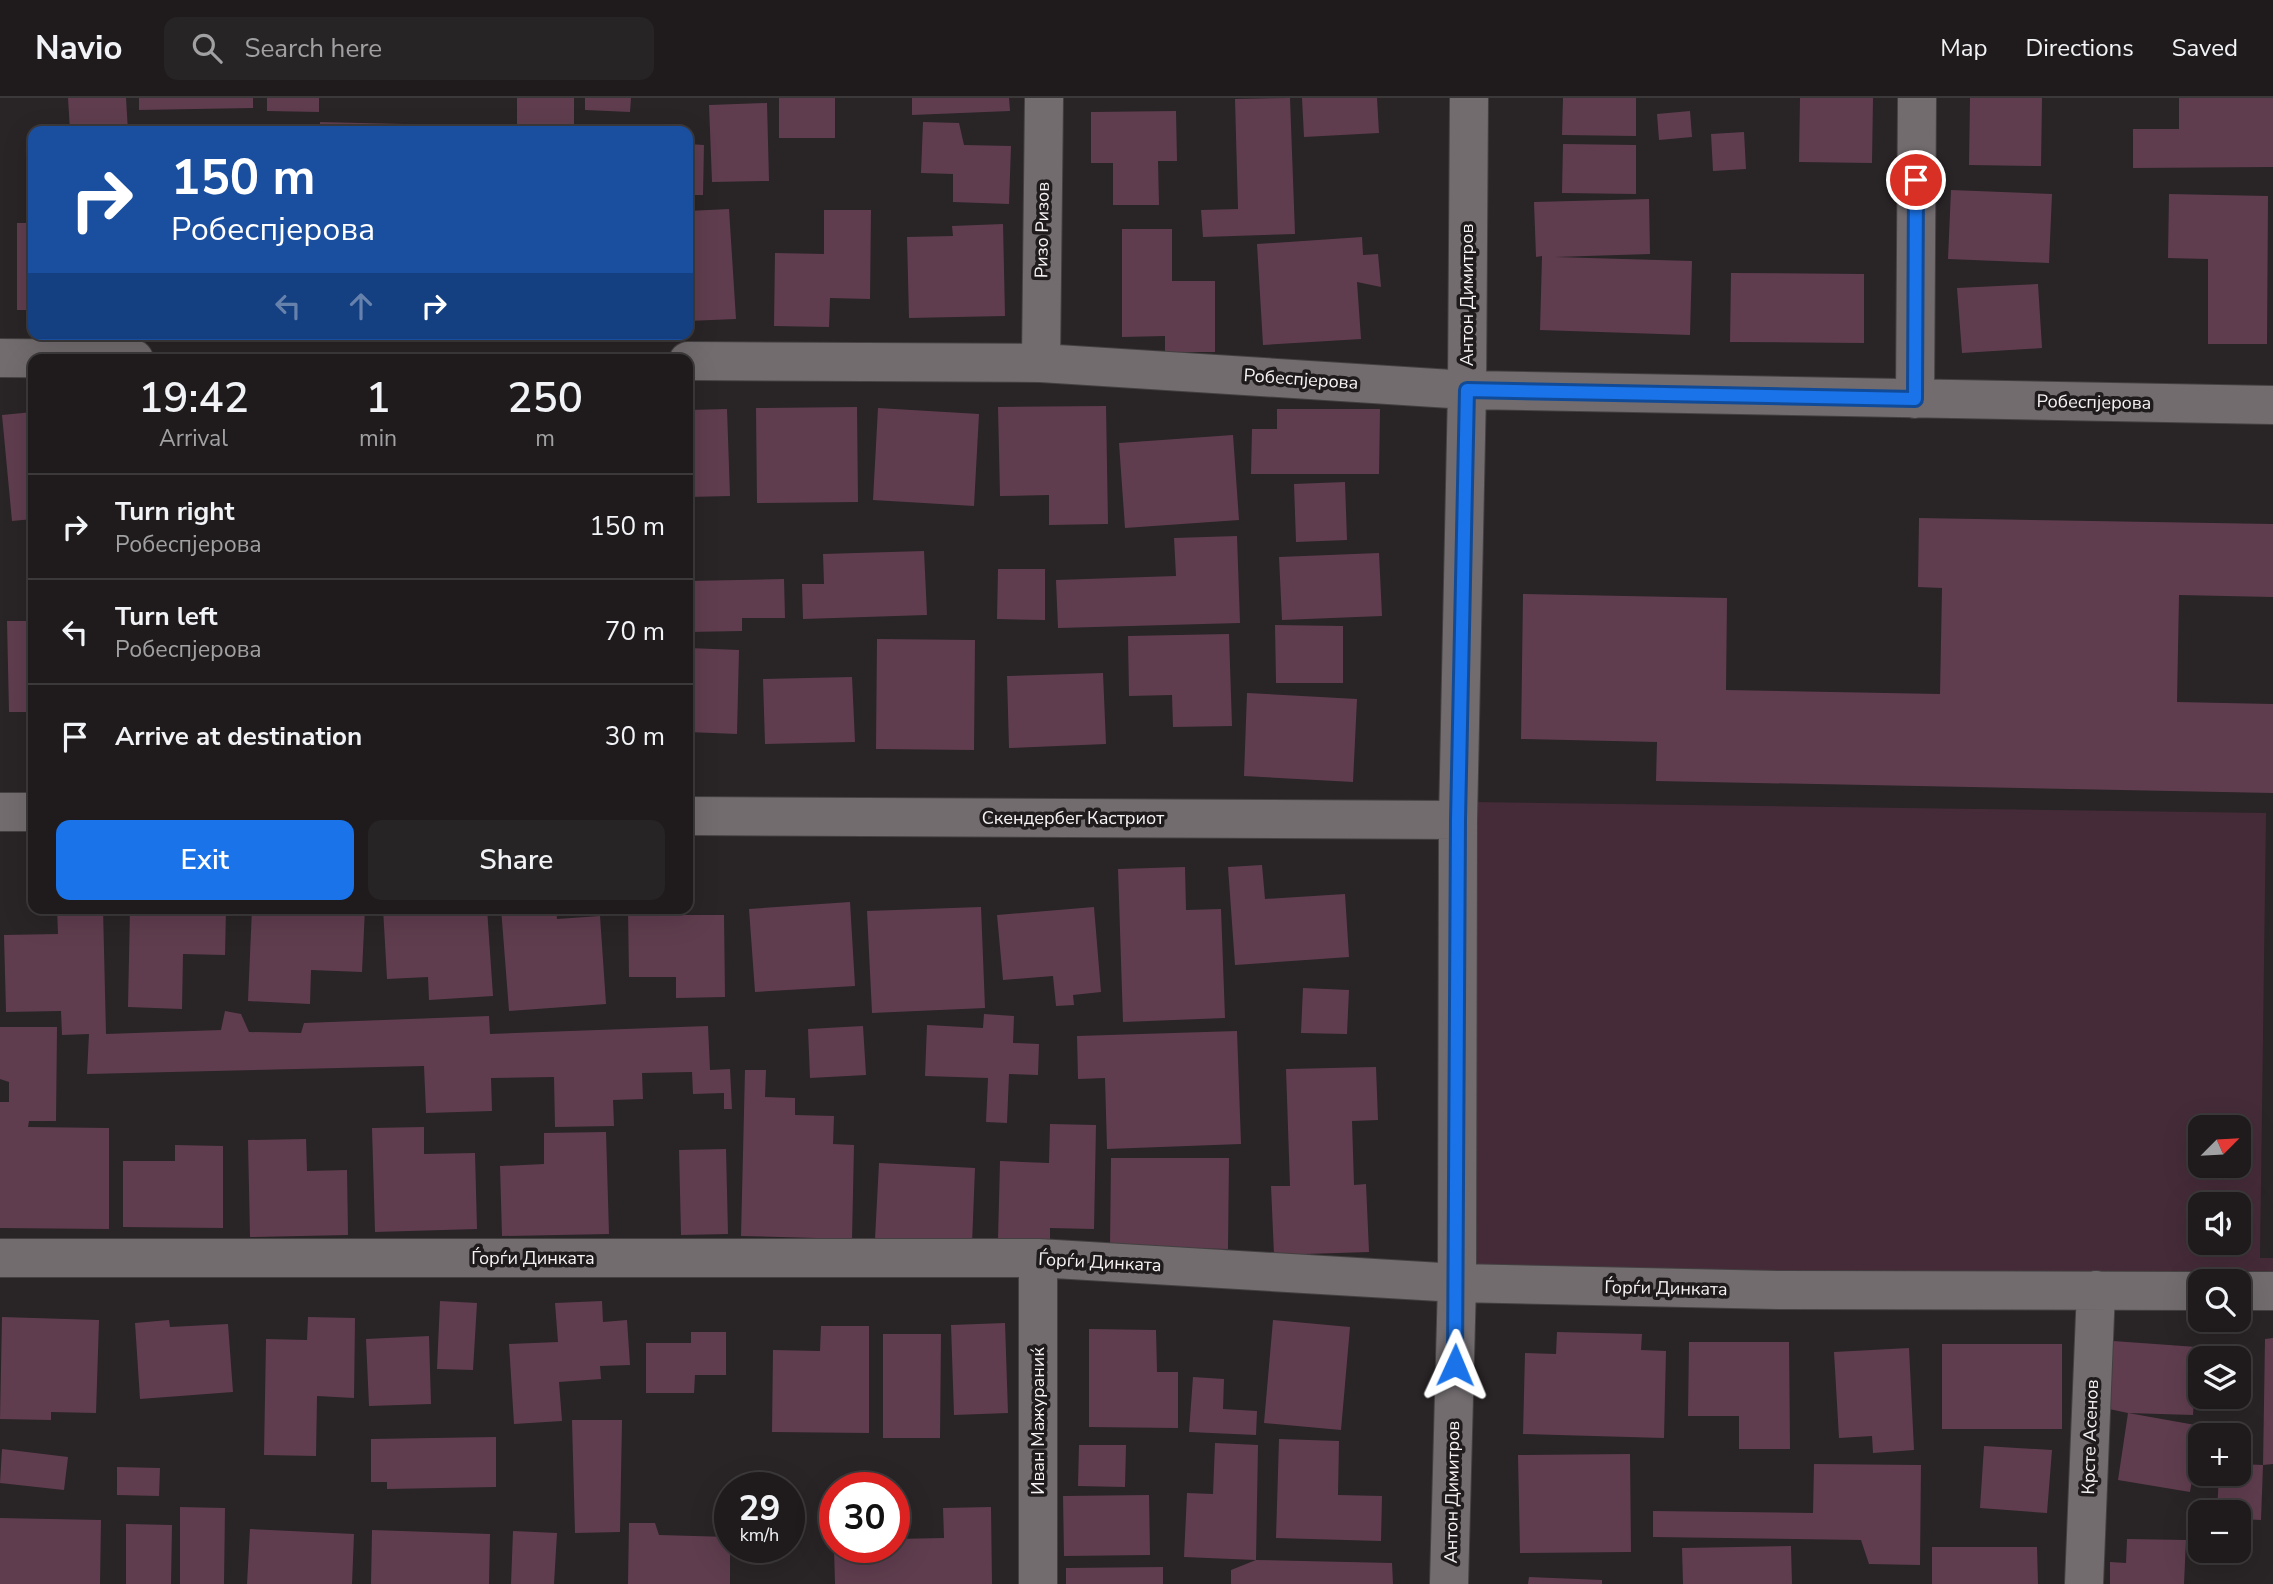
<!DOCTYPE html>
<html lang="en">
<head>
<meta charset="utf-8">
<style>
	body { margin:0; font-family:"Nunito Sans",sans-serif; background:#272425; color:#f1f3f6; height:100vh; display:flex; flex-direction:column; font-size:26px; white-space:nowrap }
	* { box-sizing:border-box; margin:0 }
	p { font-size:23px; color:#a1a1a3 }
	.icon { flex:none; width:38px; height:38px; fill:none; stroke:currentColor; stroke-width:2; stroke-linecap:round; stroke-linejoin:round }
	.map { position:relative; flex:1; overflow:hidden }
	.sheet { position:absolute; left:28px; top:256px; width:665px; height:560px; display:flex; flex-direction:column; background:#1f1b1c; border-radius:14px; box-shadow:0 7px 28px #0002,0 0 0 2px #3c393b }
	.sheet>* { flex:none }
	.top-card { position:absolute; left:28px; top:28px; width:665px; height:214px; border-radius:14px; box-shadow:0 7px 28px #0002,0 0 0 2px #3c393b; background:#1a4fa0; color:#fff; overflow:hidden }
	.needle { width:46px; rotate:66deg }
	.buttons { position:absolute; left:2188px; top:1017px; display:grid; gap:14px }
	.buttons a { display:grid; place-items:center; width:63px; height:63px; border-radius:14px; background:#1f1b1c; box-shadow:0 7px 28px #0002,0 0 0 2px #3c393b; font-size:35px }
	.speed { position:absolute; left:714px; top:1374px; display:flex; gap:14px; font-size:35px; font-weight:700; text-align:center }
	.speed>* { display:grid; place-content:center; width:91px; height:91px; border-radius:50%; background:#1f1b1c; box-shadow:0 7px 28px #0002,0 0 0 2px #3c393b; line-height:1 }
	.speed small { font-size:18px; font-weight:400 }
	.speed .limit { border:10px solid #d22; background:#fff; color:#111 }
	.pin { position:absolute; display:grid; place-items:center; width:60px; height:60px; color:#fff; margin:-30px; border:4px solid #fff; border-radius:50%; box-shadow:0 2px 7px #0007 }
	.me { position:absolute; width:77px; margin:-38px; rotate:1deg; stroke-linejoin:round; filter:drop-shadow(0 0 5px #0008) }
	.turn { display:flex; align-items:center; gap:24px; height:147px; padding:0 28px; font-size:32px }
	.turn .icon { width:91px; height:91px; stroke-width:2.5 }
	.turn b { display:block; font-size:49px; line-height:60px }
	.lanes { display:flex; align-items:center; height:66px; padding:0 28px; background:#0003; justify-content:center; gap:35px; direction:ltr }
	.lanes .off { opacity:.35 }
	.eta { display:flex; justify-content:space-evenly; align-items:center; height:119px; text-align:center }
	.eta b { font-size:42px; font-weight:600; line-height:49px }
	.primary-button { display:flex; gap:14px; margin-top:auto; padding:14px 28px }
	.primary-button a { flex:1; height:80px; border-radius:14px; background:#1a73e8; color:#fff; font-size:28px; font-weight:600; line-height:80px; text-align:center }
	.primary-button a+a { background:#272425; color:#f1f3f6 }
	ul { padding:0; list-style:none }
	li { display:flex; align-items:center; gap:21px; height:105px; padding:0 28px; border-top:2px solid #3c393b }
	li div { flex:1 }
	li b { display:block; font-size:26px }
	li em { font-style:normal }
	header { display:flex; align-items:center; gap:42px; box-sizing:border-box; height:98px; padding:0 35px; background:#1f1b1c; border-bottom:2px solid #3c393b }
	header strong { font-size:33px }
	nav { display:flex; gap:38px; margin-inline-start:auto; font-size:24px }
	.search { width:490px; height:63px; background:#272425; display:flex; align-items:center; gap:18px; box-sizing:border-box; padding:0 24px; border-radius:14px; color:#a1a1a3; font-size:26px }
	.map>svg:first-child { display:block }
	.green { fill:#452b38; fill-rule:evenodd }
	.building { fill:#5f3d4e }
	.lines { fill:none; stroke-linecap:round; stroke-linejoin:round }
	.minor-casing { stroke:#444041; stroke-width:40 }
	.minor { stroke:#726c6f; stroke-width:38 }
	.route-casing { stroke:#114b97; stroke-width:18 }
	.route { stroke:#1a73e8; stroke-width:12 }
	.labels { text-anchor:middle; stroke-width:7; stroke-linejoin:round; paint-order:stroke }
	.street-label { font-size:18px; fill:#f6f3f4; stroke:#1f1b1d }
</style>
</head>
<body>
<header>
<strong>Navio</strong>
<div class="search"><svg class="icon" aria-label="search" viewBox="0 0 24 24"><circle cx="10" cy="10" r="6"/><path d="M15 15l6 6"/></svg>Search here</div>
<nav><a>Map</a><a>Directions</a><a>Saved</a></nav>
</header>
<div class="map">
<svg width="2273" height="1486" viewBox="0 0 2273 1486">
	<rect width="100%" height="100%" fill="#292426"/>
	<path class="green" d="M 1470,704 L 2266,715 L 2260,1160 L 2273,1160 L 2273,1193 L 2238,1183 L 1457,1185 ZM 2200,1029 L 2238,1029 L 2238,1068 L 2200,1068 ZM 2200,1106 L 2238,1106 L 2238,1144 L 2200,1144 Z"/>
	<path class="building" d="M 68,0 L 126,0 L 128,33 L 70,33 Z
		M 139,0 L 253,0 L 253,10 L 139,12 Z
		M 267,0 L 319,0 L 319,14 L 267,13 Z
		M 517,0 L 574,0 L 574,31 L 517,30 Z
		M 585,0 L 631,0 L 630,14 L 585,12 Z
		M 779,0 L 835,0 L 835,40 L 779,40 Z
		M 912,0 L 1009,0 L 1010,13 L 912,17 Z
		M 1290,0 L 1295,136 L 1203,139 L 1201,112 L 1238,111 L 1235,1 Z
		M 1302,0 L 1377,0 L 1379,35 L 1304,39 Z
		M 1563,0 L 1636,0 L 1636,38 L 1562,37 Z
		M 1800,0 L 1873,0 L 1872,65 L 1799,64 Z
		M 1970,0 L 2042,0 L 2041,68 L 1969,67 Z
		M 2179,0 L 2273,0 L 2273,69 L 2133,70 L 2133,31 L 2179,31 Z
		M 767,5 L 769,83 L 712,84 L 709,7 Z
		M 1176,13 L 1177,63 L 1158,63 L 1159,107 L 1113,107 L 1113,65 L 1091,65 L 1091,14 Z
		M 1690,13 L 1692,39 L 1659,42 L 1657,16 Z
		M 320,24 L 448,27 L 448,33 L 320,33 Z
		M 923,24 L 959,25 L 964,47 L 1011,48 L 1009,106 L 953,104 L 953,76 L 921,75 Z
		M 1744,34 L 1746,71 L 1713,73 L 1711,36 Z
		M 688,46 L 704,47 L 703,97 L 688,97 Z
		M 1563,46 L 1636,47 L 1636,96 L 1562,95 Z
		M 1951,92 L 2052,96 L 2049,165 L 1948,161 Z
		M 2169,96 L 2268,98 L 2267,246 L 2208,246 L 2208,161 L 2168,160 Z
		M 1649,101 L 1650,156 L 1555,159 L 1692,163 L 1690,237 L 1540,232 L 1542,158 L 1536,159 L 1534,104 Z
		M 729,111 L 736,221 L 688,223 L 688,113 Z
		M 824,112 L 871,112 L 870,201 L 830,200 L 829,229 L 774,228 L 775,155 L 824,156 Z
		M 17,125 L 33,125 L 33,212 L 17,212 Z
		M 1003,126 L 1005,218 L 909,220 L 907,139 L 953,138 L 952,128 Z
		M 1122,131 L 1172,131 L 1172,183 L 1215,183 L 1215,254 L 1165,254 L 1165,238 L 1122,239 Z
		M 1362,139 L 1363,157 L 1378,156 L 1381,189 L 1357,184 L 1361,241 L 1263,247 L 1257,146 Z
		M 1731,175 L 1864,176 L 1864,245 L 1730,244 Z
		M 2038,186 L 2042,250 L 1962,255 L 1957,190 Z
		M 1106,308 L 1108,426 L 1049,427 L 1049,397 L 1000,398 L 998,309 Z
		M 857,309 L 858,404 L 757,405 L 756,310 Z
		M 878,310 L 979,316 L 974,408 L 873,402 Z
		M 727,311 L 730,398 L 688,399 L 688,312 Z
		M 1277,311 L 1380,311 L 1379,376 L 1251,376 L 1252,331 L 1277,331 Z
		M 33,314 L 33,421 L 12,423 L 2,317 Z
		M 1233,337 L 1239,422 L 1125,430 L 1119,345 Z
		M 1345,384 L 1347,442 L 1296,444 L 1294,386 Z
		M 1919,420 L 2273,426 L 2273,499 L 2179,497 L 2177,604 L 2273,606 L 2273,695 L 1656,683 L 1657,644 L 1521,641 L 1523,496 L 1727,500 L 1726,592 L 1940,596 L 1942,490 L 1918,489 Z
		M 1237,438 L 1240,525 L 1058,530 L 1056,482 L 1176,478 L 1174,440 Z
		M 924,453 L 927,517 L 803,521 L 802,486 L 824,486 L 823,456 Z
		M 1379,455 L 1382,518 L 1282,522 L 1279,459 Z
		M 998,471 L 1045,471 L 1045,522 L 997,521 Z
		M 784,481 L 785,520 L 742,520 L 742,533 L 688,534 L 688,483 Z
		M 7,523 L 33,523 L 33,614 L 9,614 Z
		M 1275,527 L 1343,528 L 1343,585 L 1276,585 Z
		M 1229,536 L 1232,628 L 1173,629 L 1172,597 L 1129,598 L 1128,538 Z
		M 877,541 L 975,542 L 974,652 L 876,651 Z
		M 689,550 L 739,552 L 737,636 L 688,634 Z
		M 1103,575 L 1106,646 L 1009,650 L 1007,578 Z
		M 852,579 L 855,644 L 765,646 L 763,581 Z
		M 1247,595 L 1357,601 L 1353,684 L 1244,678 Z
		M 1262,767 L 1265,801 L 1345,796 L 1349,859 L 1235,867 L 1228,769 Z
		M 1185,769 L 1186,812 L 1221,811 L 1225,920 L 1123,924 L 1118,771 Z
		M 850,804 L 855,888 L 755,894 L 749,811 Z
		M 981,809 L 985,910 L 872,915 L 867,813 Z
		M 1094,809 L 1101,894 L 1073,897 L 1074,907 L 1056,908 L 1053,878 L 1003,882 L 997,817 Z
		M 57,810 L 103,810 L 106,936 L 221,932 L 225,913 L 241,916 L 249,934 L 301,935 L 304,925 L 489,918 L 490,936 L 708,928 L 710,972 L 730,971 L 732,1011 L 724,1011 L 724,995 L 693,996 L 692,974 L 642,975 L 643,1001 L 613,1002 L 614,1028 L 555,1029 L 554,979 L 491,980 L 492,1013 L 426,1015 L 424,968 L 87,976 L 89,936 L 62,937 L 61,913 L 6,914 L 4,837 L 58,836 Z
		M 130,810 L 226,810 L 225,857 L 183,856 L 182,911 L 128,909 Z
		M 252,810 L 365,810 L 362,874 L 311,872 L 310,906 L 248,903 Z
		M 383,810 L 487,810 L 493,898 L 429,902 L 428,879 L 387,881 Z
		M 501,810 L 556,810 L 557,821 L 600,818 L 606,906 L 509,913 Z
		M 628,810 L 678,810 L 678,817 L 724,817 L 725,899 L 676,900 L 676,879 L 629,879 Z
		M 1303,890 L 1349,892 L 1347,936 L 1301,935 Z
		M 984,916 L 1014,918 L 1013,945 L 1039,946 L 1038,977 L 1009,976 L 1007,1025 L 986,1024 L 988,980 L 925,978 L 927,927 L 983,930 Z
		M 863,928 L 866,977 L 810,980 L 808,931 Z
		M 0,929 L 57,929 L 56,1023 L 29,1023 L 28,1029 L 109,1030 L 109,1131 L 0,1130 L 0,1004 L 9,1004 L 9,984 L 0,981 Z
		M 1237,933 L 1241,1046 L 1107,1051 L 1105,980 L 1078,981 L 1077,938 Z
		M 1376,969 L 1378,1022 L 1352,1023 L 1354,1087 L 1366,1086 L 1369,1154 L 1274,1157 L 1271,1088 L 1290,1088 L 1286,971 Z
		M 745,972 L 766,972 L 765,999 L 795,1000 L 795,1017 L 834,1018 L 833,1046 L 854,1047 L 852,1141 L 741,1138 Z
		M 1050,1026 L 1096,1027 L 1094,1131 L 1050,1130 L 1050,1143 L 998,1142 L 1000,1063 L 1049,1065 Z
		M 424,1029 L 424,1056 L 475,1055 L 477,1131 L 375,1134 L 372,1030 Z
		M 606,1034 L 609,1136 L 502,1138 L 500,1068 L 544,1066 L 544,1035 Z
		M 306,1041 L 307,1073 L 347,1072 L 348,1137 L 250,1139 L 248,1042 Z
		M 175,1047 L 223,1048 L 223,1130 L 123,1129 L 123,1063 L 175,1063 Z
		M 726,1051 L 728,1136 L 681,1137 L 679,1052 Z
		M 1111,1060 L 1229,1060 L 1228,1151 L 1110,1149 Z
		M 879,1065 L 975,1070 L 972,1146 L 875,1141 Z
		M 440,1203 L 477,1205 L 473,1272 L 437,1271 Z
		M 602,1203 L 603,1224 L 627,1222 L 630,1267 L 600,1268 L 601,1281 L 559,1284 L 562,1323 L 514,1326 L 509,1246 L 558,1244 L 555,1205 Z
		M 2,1219 L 99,1222 L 96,1315 L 51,1314 L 51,1322 L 0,1321 Z
		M 308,1219 L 355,1220 L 354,1300 L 317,1298 L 316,1358 L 264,1357 L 266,1241 L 307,1242 Z
		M 169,1222 L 170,1229 L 228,1226 L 233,1294 L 140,1301 L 135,1225 Z
		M 1273,1222 L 1350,1229 L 1341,1332 L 1264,1325 Z
		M 1005,1225 L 1008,1315 L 954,1317 L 951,1227 Z
		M 821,1228 L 869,1228 L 869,1335 L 772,1334 L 773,1252 L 820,1253 Z
		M 1089,1231 L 1156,1232 L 1157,1274 L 1178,1274 L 1178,1330 L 1089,1329 Z
		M 691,1234 L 726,1234 L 726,1277 L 695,1277 L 694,1295 L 646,1295 L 646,1245 L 691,1245 Z
		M 1557,1234 L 1642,1236 L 1641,1252 L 1666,1253 L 1664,1340 L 1523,1336 L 1525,1255 L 1556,1256 Z
		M 883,1236 L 941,1236 L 940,1340 L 883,1340 Z
		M 429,1238 L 431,1306 L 369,1308 L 366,1241 Z
		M 2273,1240 L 2273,1366 L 2263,1367 L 2265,1241 Z
		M 2113,1243 L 2197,1249 L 2193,1317 L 2128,1315 L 2109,1311 Z
		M 1689,1244 L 1789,1244 L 1790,1351 L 1739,1351 L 1739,1318 L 1688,1318 Z
		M 1942,1246 L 2062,1246 L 2062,1331 L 1942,1331 Z
		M 1909,1250 L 1914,1352 L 1873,1355 L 1872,1338 L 1839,1340 L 1834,1254 Z
		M 1193,1279 L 1224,1281 L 1223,1311 L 1257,1313 L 1256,1337 L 1189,1334 Z
		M 2128,1315 L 2201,1328 L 2190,1394 L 2118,1382 Z
		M 572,1322 L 622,1322 L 620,1434 L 575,1435 Z
		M 496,1339 L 496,1389 L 387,1391 L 387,1384 L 371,1384 L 371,1341 Z
		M 1279,1341 L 1339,1343 L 1338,1397 L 1382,1398 L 1381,1443 L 1276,1440 Z
		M 1215,1345 L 1258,1347 L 1256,1462 L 1184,1459 L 1187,1395 L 1213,1396 Z
		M 1079,1347 L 1126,1347 L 1125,1389 L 1078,1388 Z
		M 1984,1348 L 2052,1352 L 2047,1415 L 1980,1410 Z
		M 2,1351 L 68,1359 L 64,1392 L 0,1385 Z
		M 1630,1356 L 1631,1454 L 1520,1455 L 1518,1357 Z
		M 1814,1366 L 1921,1367 L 1920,1467 L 1869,1466 L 1861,1442 L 1653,1439 L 1653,1413 L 1813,1415 Z
		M 2238,1366 L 2263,1367 L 2261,1422 L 2238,1421 L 2238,1414 L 2217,1414 L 2219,1376 L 2238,1376 Z
		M 117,1369 L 160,1370 L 159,1398 L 117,1397 Z
		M 1149,1397 L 1150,1457 L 1064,1458 L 1063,1398 Z
		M 180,1409 L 225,1410 L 224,1486 L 180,1486 Z
		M 991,1409 L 992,1486 L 835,1486 L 834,1449 L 894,1449 L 894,1441 L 944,1440 L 943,1410 Z
		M 0,1420 L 101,1422 L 100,1486 L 0,1486 Z
		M 629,1425 L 655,1425 L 659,1437 L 730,1439 L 730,1486 L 628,1486 Z
		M 126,1426 L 172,1427 L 171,1486 L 126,1486 Z
		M 250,1431 L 354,1436 L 352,1486 L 247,1486 Z
		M 372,1432 L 490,1436 L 489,1486 L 371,1486 Z
		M 513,1433 L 557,1435 L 554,1486 L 511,1486 Z
		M 2127,1441 L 2186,1442 L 2184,1486 L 2110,1486 L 2110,1464 L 2126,1465 Z
		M 1791,1448 L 1792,1486 L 1683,1486 L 1682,1450 Z
		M 1932,1449 L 2037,1449 L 2038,1486 L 1932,1486 Z
		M 1256,1462 L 1392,1465 L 1393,1486 L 1231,1486 L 1231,1472 Z
		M 1163,1469 L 1163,1486 L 1066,1486 L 1066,1470 Z
		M 1529,1479 L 1602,1482 L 1602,1486 L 1528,1486 Z"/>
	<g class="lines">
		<g class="minor-casing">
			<path id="minor" d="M 0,260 L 134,261
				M 688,263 L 1041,265 L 1467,292 L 2273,307
				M 1041,265 L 1044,0
				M 1915,301 L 1917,0
				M 0,714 L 33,714
				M 688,718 L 1458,722
				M 0,1160 L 1038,1160 L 1457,1185 L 1778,1192 L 2200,1193
				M 1038,1160 L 1038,1486
				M 2238,1193 L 2273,1193
				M 1449,1486 L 1457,1185 L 1458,722 L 1467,292 L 1469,0
				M 2084,1486 L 2096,1192"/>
		</g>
		<use href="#minor" class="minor"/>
	</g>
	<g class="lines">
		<g class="route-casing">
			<path id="route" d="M 1455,1267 L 1458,722 L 1467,292 L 1915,301 L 1916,82"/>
		</g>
		<use href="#route" class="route"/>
	</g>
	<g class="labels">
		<g class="street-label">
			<text transform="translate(1042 132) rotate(-89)" y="6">Ризо Ризов</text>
			<text transform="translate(1467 197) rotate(-90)" y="6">Антон Димитров</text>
			<text transform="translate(1301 281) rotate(4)" y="6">Робеспјерова</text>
			<text transform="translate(2094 304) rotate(1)" y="6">Робеспјерова</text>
			<text x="1073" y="726">Скендербег Кастриот</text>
			<text x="533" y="1166">Ѓорѓи Динката</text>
			<text transform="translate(1100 1164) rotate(3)" y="6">Ѓорѓи Динката</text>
			<text transform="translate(1666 1190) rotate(1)" y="6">Ѓорѓи Динката</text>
			<text transform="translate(1038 1323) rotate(-90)" y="6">Иван Мажураниќ</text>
			<text transform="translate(2090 1339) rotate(-88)" y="6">Крсте Асенов</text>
			<text transform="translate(1452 1394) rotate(-89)" y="6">Антон Димитров</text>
		</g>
	</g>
</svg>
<div class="buttons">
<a><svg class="needle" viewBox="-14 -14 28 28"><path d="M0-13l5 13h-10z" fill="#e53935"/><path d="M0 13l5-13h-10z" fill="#a1a1a3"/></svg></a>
<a><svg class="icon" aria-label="sound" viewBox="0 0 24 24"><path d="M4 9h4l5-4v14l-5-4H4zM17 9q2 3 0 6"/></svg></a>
<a><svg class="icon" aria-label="search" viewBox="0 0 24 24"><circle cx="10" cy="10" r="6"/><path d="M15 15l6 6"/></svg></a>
<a><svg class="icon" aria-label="layers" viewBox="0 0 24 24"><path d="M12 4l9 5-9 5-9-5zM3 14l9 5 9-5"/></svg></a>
<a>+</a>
<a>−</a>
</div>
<div class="speed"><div>29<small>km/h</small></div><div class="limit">30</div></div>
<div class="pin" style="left:1916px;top:82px;background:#d93025"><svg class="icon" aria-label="arrive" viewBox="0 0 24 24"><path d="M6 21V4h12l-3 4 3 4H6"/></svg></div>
<svg class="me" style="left:1455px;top:1267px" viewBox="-20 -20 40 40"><path d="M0-17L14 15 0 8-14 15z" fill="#1a73e8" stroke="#fff" stroke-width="4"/></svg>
<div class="top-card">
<div class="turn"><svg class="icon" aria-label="right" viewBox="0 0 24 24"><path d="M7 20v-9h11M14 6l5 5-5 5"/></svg><div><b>150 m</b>Робеспјерова</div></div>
<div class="lanes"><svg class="icon off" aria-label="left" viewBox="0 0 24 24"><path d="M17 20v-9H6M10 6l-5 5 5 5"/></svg><svg class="icon off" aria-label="ahead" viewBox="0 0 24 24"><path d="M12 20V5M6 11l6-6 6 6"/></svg><svg class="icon" aria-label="right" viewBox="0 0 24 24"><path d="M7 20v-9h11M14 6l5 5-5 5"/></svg></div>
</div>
<section class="sheet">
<div class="eta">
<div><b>19:42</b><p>Arrival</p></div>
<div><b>1</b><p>min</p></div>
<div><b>250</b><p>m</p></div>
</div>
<ul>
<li><svg class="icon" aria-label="right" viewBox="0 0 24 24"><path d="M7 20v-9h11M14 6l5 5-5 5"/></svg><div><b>Turn right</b><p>Робеспјерова</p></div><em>150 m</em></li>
<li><svg class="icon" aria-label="left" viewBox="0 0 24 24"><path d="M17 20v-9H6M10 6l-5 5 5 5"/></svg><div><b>Turn left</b><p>Робеспјерова</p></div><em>70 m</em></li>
<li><svg class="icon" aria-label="arrive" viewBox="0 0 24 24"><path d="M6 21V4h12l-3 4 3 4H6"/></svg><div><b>Arrive at destination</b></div><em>30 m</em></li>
</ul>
<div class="primary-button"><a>Exit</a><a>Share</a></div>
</section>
</div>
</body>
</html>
